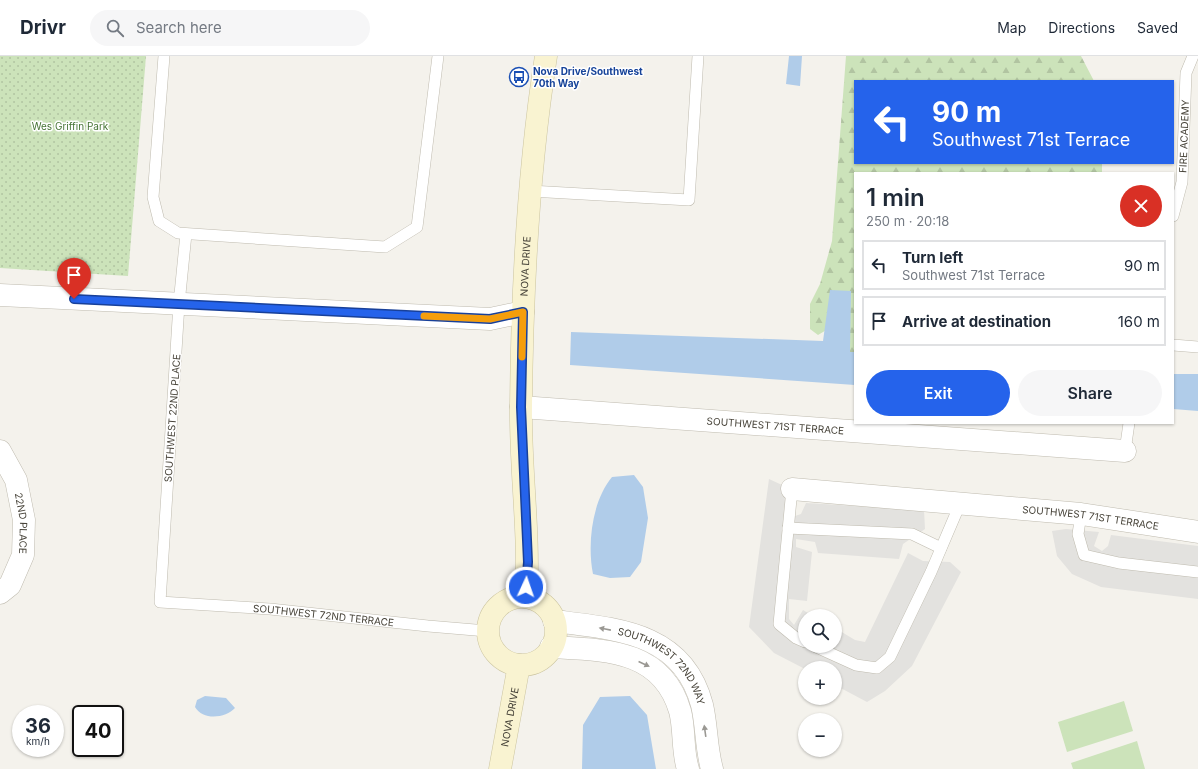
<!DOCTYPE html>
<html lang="en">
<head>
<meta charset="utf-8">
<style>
	body { margin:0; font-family:Inter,sans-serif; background:#f6f6f7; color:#1f2937; height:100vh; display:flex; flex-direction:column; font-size:15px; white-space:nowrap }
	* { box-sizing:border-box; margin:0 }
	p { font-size:13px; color:#747a83 }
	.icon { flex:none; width:22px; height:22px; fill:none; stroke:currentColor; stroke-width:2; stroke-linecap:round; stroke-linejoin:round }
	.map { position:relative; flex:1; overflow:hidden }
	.drawer { position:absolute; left:854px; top:116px; width:320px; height:252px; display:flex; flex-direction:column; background:#fff; border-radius:0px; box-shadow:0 1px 3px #0004 }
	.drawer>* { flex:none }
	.guide { position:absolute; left:854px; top:24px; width:320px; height:84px; border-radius:0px; box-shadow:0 1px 3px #0004; background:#2563eb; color:#fff; overflow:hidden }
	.controls { position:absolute; left:798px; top:553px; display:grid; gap:8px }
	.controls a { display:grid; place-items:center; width:44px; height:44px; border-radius:50%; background:#fff; box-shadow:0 1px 3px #0004; font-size:20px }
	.speed { position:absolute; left:12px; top:649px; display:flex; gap:8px; font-size:20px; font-weight:700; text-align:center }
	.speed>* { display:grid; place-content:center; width:52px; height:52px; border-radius:50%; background:#fff; box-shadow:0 1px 3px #0004; line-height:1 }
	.speed small { font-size:10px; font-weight:400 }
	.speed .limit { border:2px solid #111; border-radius:6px; background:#fff; color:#111 }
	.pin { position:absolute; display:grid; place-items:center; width:34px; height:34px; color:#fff; margin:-41px -17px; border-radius:50% 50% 50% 0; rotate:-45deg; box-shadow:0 0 4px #0007 }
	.pin .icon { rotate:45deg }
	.me { position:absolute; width:44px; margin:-22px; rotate:3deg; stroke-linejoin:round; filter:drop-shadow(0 0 3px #0008) }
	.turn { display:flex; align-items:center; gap:14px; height:84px; padding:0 12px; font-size:18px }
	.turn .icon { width:52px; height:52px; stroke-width:2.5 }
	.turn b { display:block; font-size:28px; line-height:34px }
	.round { display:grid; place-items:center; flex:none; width:42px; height:42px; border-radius:21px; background:#f6f6f7 }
	.summary { display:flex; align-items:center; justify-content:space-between; height:68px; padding:0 12px }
	h1 { font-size:24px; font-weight:600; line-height:30px }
	.primary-button { display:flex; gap:8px; margin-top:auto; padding:8px 12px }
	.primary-button a { flex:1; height:46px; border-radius:24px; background:#2563eb; color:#fff; font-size:16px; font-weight:600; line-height:46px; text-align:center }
	.primary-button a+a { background:#f6f6f7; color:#1f2937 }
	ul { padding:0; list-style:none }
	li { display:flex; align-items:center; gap:12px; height:50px; margin:0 8px 6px; padding:0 4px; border:2px solid #e0e1e3; border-radius:0px }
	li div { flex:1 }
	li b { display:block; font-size:15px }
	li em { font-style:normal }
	header { display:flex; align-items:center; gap:24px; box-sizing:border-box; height:56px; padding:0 20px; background:#fff; border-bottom:1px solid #e0e1e3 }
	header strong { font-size:19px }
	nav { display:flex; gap:22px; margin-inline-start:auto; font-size:14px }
	.search { width:280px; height:36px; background:#f6f6f7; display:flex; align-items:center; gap:10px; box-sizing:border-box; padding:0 14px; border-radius:22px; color:#747a83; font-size:15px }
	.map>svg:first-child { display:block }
	.grass { fill:url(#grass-dots) }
	.forest { fill:url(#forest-firs) }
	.garden { fill:#cce3ba }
	.parking { fill:#e3e2df }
	.water { fill:#b0cce9 }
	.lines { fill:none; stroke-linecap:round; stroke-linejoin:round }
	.lane-casing { stroke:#bfbbaf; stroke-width:12 }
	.street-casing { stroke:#bfbbaf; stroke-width:23 }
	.secondary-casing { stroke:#cbc49f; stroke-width:23 }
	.lane { stroke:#fff; stroke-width:11 }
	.street { stroke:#fff; stroke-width:22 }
	.secondary { stroke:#f9f3d1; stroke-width:22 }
	.oneway { fill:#9a9893 }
	.route-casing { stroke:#184099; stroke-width:10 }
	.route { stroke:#2563eb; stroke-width:7 }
	.slow { stroke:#f59e0b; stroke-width:7 }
	.labels { text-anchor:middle; stroke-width:3; stroke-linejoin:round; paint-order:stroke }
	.transit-label { font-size:10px; font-weight:bold; fill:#164399; stroke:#fff; text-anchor:start }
	.park-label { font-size:10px; fill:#457334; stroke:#fff }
	.street-label { font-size:10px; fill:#48443a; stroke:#fff }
</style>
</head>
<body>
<header>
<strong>Drivr</strong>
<div class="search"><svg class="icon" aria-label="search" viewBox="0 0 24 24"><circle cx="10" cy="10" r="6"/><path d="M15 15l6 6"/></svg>Search here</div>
<nav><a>Map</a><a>Directions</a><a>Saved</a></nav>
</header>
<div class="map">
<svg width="1198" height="713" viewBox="0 0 1198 713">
	<defs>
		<pattern id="grass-dots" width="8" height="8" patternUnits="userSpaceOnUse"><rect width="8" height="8" fill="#cce3ba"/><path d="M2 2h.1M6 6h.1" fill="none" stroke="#b1c4a1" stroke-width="1.8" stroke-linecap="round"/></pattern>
		<pattern id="forest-firs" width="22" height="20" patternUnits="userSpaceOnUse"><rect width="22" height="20" fill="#cce3ba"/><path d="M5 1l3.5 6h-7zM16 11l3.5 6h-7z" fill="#b1c4a1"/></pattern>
	</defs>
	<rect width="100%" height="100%" fill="#f4f2ec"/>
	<path class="grass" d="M 0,0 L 146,0 L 128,220 L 0,212 Z"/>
	<path class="forest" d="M 846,0 L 1081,0 L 1094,25 L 855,25 L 855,107 L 1102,107 L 1102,117 L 855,117 L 855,304 L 833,270 L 818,279 L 810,273 L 810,248 L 820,228 L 832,185 Z"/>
	<path class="garden" d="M 1124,645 L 1133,675 L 1067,696 L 1058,666 Z
		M 1137,685 L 1145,713 L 1073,713 L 1071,707 Z"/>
	<path class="parking" d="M 769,423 L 782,429 L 796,442 L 795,460 L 801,458 L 806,447 L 924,454 L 925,473 L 903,488 L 899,503 L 818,497 L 815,486 L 796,483 L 796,491 L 812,496 L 807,545 L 789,543 L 789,563 L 794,569 L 803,554 L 813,560 L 805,560 L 805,590 L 835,590 L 835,572 L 855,584 L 865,586 L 908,497 L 923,505 L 950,506 L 961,516 L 912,610 L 885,635 L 867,646 L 835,629 L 835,612 L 805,612 L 805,613 L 774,597 L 749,571 Z
		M 1066,473 L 1099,476 L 1094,490 L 1102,495 L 1108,490 L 1111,479 L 1198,490 L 1198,543 L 1101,531 L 1072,518 L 1057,500 L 1052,475 Z"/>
	<path class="water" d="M 789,0 L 802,0 L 800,30 L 786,28 Z
		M 830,234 L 851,235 L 850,296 L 855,296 L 855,329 L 570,309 L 571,276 L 823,285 Z
		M 1173,318 L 1198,318 L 1198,355 L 1173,353 Z
		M 634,419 L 643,431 L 648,462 L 641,506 L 630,521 L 610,522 L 593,518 C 587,488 592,445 612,421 Z
		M 205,640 L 226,642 L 235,652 C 226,662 203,665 195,651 L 197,644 Z
		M 630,640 L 647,659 L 656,713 L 582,713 L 583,669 L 600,641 Z"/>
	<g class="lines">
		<g class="lane-casing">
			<g id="lane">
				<path d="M 164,0 L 153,141 L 159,165 L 178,177 L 385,191 L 417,171 L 438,0"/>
				<path d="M 530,135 L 689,144 L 698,0"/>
				<path id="s1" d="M 1173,160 L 1182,126 L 1186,17 L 1193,0"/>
				<path id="s2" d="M 186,178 L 179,248 L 160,546 L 270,553 L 428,570 L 487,575"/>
				<path d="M 1173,289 L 1198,291"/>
				<path d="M 1125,395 L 1129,367"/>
				<path d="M 792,433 L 779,568 L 796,582 L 805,586"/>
				<path d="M 1081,458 L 1078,478 L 1084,499 L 1119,507 L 1198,516"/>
				<path d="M 788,472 L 912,478 L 941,492"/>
				<path d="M 814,590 L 856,609 L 877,612 L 890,601 L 931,516 L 960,448"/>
			</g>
		</g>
		<g class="street-casing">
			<g id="street">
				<path d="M 0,239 L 490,263 L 523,256"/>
				<path id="s3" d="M 521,351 L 1125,395"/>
				<path id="s4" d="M 0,395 L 16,424 L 24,464 L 23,499 L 10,529 L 0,537"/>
				<path id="s5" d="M 792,433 L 1081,458 L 1198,476"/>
				<path id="s6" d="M 554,565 C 617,573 683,576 702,649 C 707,670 706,692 712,713"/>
				<path d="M 551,591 C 605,594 662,593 680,655 C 685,674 682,695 688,713"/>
			</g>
		</g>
		<g class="secondary-casing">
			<g id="secondary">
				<path id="s7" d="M 526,541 C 530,477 520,414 521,350 C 522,233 528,115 546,0"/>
				<circle cx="522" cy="575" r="34"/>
				<path id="s8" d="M 500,713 L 519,609"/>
			</g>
		</g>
		<use href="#lane" class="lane"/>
		<use href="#street" class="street"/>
		<use href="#secondary" class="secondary"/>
	</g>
	<defs><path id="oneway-solid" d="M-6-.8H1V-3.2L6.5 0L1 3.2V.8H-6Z"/></defs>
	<g class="oneway">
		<use href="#oneway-solid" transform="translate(605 573) rotate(-169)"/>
		<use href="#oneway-solid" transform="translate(644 608) rotate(25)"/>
		<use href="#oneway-solid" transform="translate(705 675) rotate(-98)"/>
	</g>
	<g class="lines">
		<g class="route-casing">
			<path id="route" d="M 74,243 L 490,263 L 523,256 L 521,351 L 528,506 L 526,531"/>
		</g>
		<use href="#route" class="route"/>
		<path class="slow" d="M 424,260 L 490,263 L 523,256 L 522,301"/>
	</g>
	<defs>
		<g id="bus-ring" transform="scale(1)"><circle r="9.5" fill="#fff" stroke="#1a4fb4" stroke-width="1.5"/><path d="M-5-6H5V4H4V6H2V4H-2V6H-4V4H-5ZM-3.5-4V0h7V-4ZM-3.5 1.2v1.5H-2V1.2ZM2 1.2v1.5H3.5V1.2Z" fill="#1a4fb4"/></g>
	</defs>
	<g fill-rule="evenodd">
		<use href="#bus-ring" x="519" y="21"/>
	</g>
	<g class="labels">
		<g class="transit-label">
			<text x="533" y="19">Nova Drive/Southwest<tspan x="533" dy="12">70th Way</tspan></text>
		</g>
		<g class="park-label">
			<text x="70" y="74">Wes Griffin Park</text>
		</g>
		<g class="street-label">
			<text dy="4" stroke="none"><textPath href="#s1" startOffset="81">FIRE ACADEMY</textPath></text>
			<text dy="4" stroke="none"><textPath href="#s7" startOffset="331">NOVA DRIVE</textPath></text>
			<text transform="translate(172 362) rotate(-86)" y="4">SOUTHWEST 22ND PLACE</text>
			<text dy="4" stroke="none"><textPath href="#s3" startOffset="255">SOUTHWEST 71ST TERRACE</textPath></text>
			<text dy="4" stroke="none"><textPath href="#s5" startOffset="300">SOUTHWEST 71ST TERRACE</textPath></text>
			<text dy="4" stroke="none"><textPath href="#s4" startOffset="77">22ND PLACE</textPath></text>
			<text dy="4" stroke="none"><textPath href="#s2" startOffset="533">SOUTHWEST 72ND TERRACE</textPath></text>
			<text dy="4" stroke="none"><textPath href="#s6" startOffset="124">SOUTHWEST 72ND WAY</textPath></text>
			<text dy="4" stroke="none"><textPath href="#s8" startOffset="53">NOVA DRIVE</textPath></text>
		</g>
	</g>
</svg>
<div class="controls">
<a><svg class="icon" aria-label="search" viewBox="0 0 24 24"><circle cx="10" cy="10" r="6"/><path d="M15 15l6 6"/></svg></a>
<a>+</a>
<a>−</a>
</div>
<div class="speed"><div>36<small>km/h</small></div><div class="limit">40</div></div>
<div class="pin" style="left:74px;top:243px;background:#d93025"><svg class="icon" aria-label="arrive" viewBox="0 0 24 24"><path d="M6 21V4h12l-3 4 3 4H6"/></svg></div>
<svg class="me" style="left:526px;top:531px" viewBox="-20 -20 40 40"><circle r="17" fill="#2563eb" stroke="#fff" stroke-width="3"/><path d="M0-11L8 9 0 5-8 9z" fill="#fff"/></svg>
<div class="guide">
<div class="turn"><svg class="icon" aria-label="left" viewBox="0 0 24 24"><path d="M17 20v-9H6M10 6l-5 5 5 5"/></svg><div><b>90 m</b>Southwest 71st Terrace</div></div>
</div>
<section class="drawer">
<div class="summary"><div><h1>1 min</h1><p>250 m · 20:18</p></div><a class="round" style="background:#d93025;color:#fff"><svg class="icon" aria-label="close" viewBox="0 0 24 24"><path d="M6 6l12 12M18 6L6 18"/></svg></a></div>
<ul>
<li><svg class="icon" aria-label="left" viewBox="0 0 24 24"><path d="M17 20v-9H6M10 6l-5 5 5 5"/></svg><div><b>Turn left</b><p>Southwest 71st Terrace</p></div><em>90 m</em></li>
<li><svg class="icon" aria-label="arrive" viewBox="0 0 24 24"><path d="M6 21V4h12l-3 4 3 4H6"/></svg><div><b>Arrive at destination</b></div><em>160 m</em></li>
</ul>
<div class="primary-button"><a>Exit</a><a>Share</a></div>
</section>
</div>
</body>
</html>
